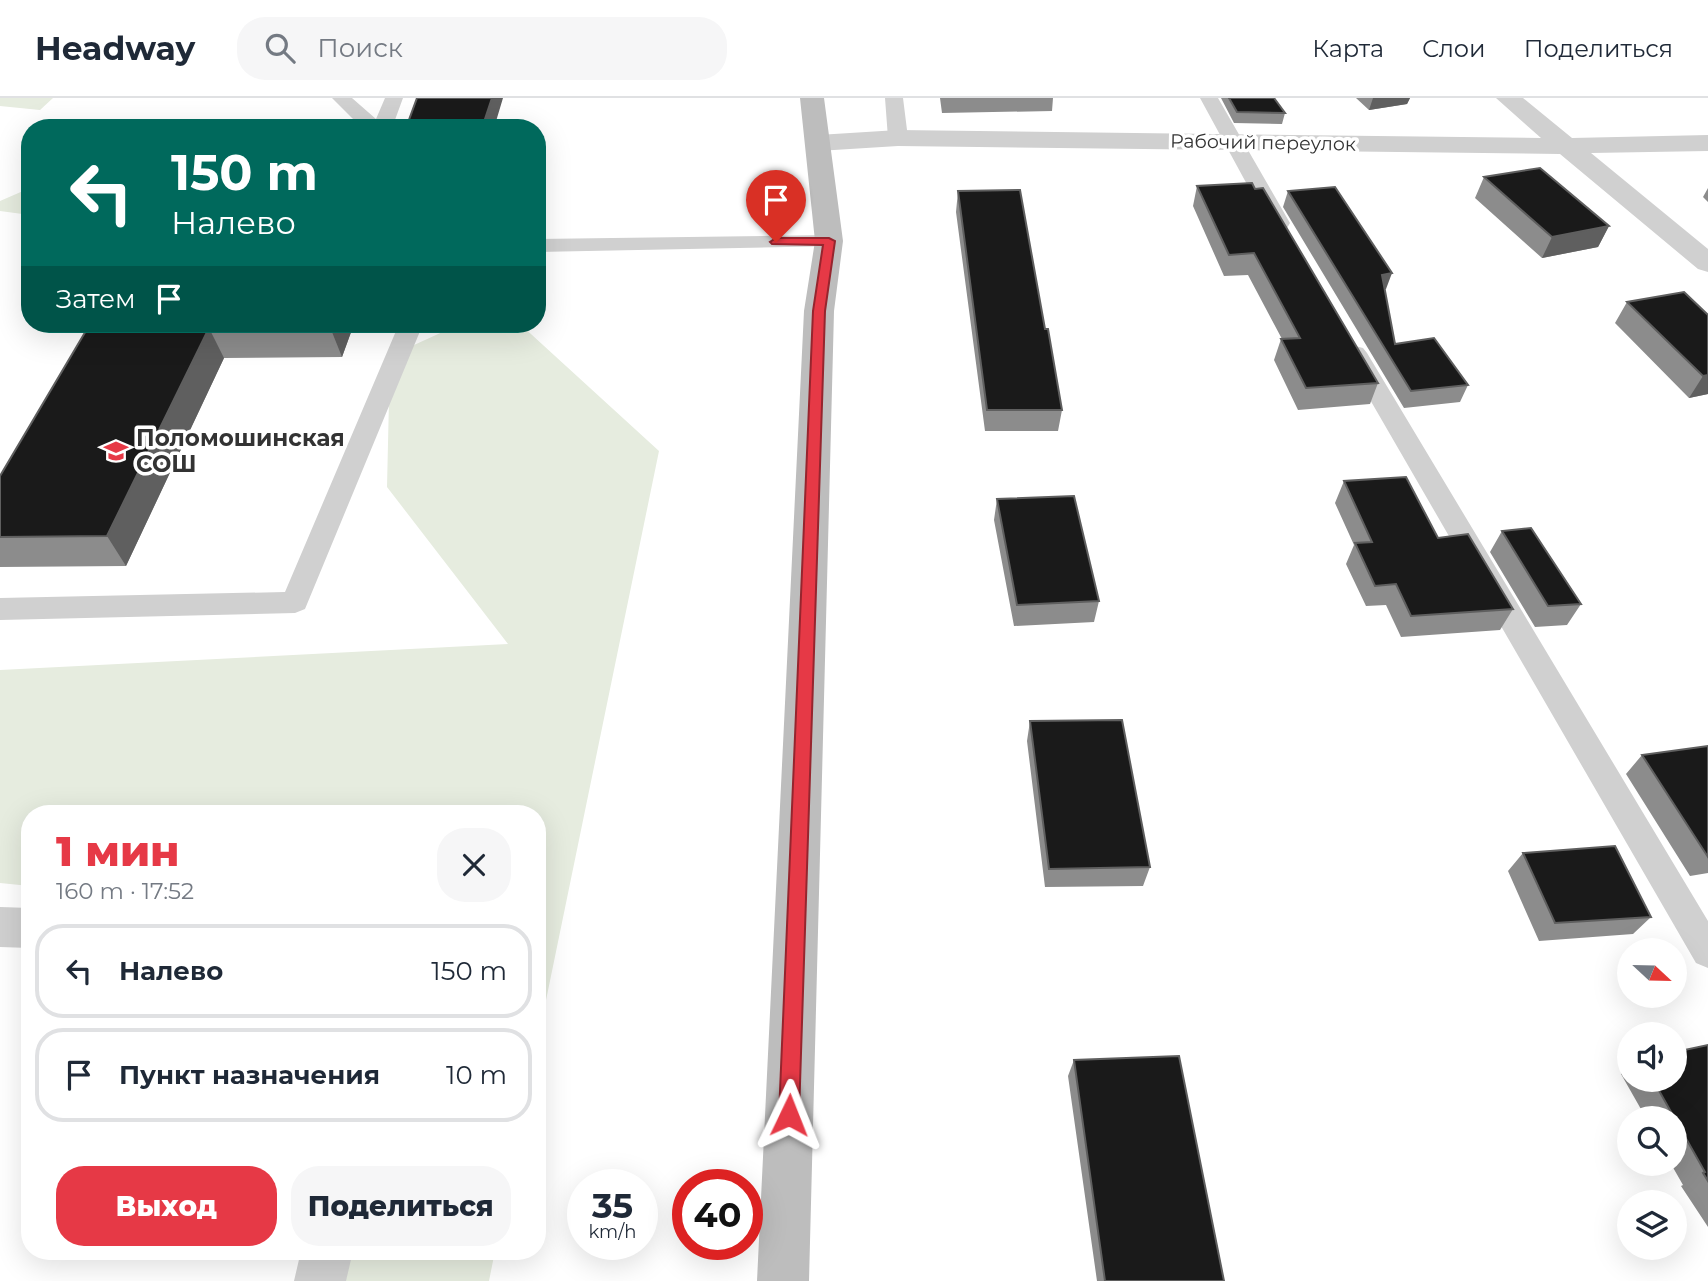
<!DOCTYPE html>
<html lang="ru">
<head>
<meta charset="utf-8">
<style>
	body { margin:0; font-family:Montserrat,sans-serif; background:#f6f6f7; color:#1f2937; height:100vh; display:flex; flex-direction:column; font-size:26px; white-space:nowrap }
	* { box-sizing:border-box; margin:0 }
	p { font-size:23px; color:#747a83 }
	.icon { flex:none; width:38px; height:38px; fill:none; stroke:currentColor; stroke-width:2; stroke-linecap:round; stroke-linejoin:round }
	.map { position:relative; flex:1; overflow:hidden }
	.drawer { position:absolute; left:21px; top:707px; width:525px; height:455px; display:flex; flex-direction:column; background:#fff; border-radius:28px; box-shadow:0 7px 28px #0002 }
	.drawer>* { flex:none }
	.top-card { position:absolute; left:21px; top:21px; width:525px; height:214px; border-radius:28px; box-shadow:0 7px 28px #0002; background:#00695c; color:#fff; overflow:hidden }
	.needle { width:46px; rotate:112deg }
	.buttons { position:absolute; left:1617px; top:840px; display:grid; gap:14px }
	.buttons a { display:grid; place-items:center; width:70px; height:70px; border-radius:50%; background:#fff; box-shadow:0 7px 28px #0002; font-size:35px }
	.speed { position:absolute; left:567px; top:1071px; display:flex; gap:14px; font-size:35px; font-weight:700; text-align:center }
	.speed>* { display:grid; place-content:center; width:91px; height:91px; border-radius:50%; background:#fff; box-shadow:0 7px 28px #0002; line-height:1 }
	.speed small { font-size:18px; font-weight:400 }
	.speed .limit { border:10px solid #d22; background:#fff; color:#111 }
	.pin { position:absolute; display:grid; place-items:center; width:60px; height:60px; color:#fff; margin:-72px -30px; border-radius:50% 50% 50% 0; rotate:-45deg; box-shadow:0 0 7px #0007 }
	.pin .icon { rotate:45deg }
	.me { position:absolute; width:77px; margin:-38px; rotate:2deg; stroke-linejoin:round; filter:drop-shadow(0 0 5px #0008) }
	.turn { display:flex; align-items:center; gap:24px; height:147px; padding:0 35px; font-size:32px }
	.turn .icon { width:91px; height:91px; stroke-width:2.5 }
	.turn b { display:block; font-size:49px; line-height:60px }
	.then { display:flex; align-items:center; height:66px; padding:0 35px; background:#0003; gap:14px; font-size:26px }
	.round { display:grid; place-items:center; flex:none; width:74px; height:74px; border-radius:28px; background:#f6f6f7 }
	.headline { display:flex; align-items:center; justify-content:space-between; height:119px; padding:0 35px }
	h1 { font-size:42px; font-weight:800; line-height:52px; color:#e63946 }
	.primary-button { display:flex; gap:14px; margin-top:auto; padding:14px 35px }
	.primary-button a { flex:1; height:80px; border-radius:28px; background:#e63946; color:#fff; font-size:28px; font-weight:800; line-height:80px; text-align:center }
	.primary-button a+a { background:#f6f6f7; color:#1f2937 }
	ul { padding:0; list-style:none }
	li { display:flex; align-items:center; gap:21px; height:94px; margin:0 14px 10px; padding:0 21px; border:4px solid #e0e1e3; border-radius:28px }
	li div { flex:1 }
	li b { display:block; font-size:26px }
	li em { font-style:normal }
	header { display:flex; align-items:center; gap:42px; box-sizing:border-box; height:98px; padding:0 35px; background:#fff; border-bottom:2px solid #e0e1e3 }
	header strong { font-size:33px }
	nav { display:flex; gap:38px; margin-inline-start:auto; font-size:24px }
	.search { width:490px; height:63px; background:#f6f6f7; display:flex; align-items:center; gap:18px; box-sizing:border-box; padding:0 24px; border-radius:28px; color:#747a83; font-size:26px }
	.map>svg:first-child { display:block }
	.green { fill:#e6ecdf }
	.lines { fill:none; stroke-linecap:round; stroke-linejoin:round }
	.lane { fill:#d0d0d0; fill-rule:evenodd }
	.street { fill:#d0d0d0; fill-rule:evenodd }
	.secondary { fill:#bdbdbd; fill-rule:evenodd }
	.wall { fill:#8c8c8c }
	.shaded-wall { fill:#5f5f5f }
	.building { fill:#1a1a1a; stroke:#5f5f5f; stroke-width:2 }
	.route { fill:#e63946; stroke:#96252e; stroke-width:2 }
	.labels { text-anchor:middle; stroke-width:7; stroke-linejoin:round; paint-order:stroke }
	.far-street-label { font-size:19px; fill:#333; stroke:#fff }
	.poi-label { font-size:23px; font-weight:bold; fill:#333; stroke:#fff; text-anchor:start }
</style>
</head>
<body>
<header>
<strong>Headway</strong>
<div class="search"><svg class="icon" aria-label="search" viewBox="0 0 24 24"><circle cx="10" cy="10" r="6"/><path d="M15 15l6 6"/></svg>Поиск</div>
<nav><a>Карта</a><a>Слои</a><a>Поделиться</a></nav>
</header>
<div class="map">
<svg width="1708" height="1183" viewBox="0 0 1708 1183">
	<rect width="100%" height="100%" fill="#fff"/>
	<path class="green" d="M 0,0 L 53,0 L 40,12 L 0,8 Z
		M 30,90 L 30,117 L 0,113 L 0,103 Z
		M 460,226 L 520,226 L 659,353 L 537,946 L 537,716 L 30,716 L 30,788 L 0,785 L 0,572 L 508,546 L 387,389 L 390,258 Z
		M 352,1153 L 495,1153 L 489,1183 L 343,1183 Z"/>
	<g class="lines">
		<path class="lane" d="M 332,0 L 352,0 L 376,21 L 385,0 L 403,0 L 392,30 L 362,30 Z
			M 885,0 L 903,0 L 908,40 L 905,44 L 898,46 L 888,40 Z
			M 1200,0 L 1218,0 L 1290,125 L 1287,130 L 1271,130 L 1268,125 Z
			M 829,137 L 840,143 L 837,148 L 537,154 L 537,141 Z
			M 399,226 L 423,226 L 305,511 L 295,515 L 0,522 L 0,500 L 285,494 Z
			M 1355,248 L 1363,250 L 1367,255 L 1708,823 L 1708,870 L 1696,865 L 1343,255 L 1347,250 Z"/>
		<path class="street" d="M 1496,0 L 1523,0 L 1572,40 L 1708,37 L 1708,53 L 1591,55 L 1708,151 L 1708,174 L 1698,171 L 1560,56 L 898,48 L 818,53 L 809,50 L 805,45 L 809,40 L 818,37 L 898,32 L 1541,40 Z
			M 0,809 L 30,810 L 30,850 L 0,849 Z
			M 301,1153 L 353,1153 L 346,1183 L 294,1183 Z"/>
		<path class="secondary" d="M 800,0 L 824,0 L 843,143 L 834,213 L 809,1183 L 757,1183 L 804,213 L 815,143 Z"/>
	</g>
	<path class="wall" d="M 940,0 L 1053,0 L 1052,13 L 942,15 Z
		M 1221,0 L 1274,0 L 1285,15 L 1282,26 L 1234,25 Z
		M 1356,0 L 1410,0 L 1407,6 L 1369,12 Z
		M 1484,79 L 1609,128 L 1598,149 L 1542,160 L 1475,100 Z
		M 1197,88 L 1255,91 L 1378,285 L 1370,306 L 1298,312 L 1274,262 L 1281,241 L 1282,241 L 1248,177 L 1224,178 L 1193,108 Z
		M 1708,90 L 1708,104 L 1703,99 Z
		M 958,93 L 1045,231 L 1062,312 L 1058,333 L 985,333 L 956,114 Z
		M 1288,93 L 1386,191 L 1384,192 L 1395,246 L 1468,287 L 1460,304 L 1404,310 L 1283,109 Z
		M 1627,204 L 1708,217 L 1708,296 L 1689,300 L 1615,225 Z
		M 90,226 L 354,226 L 342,259 L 224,260 L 126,468 L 0,469 L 0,378 Z
		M 1344,383 L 1438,440 L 1513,511 L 1500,532 L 1401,539 L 1386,507 L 1366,508 L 1346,466 L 1354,447 L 1335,405 Z
		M 997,401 L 1099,503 L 1094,524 L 1014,528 L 994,422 Z
		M 1502,433 L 1581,506 L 1567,527 L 1535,529 L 1490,454 Z
		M 1030,623 L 1150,769 L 1143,788 L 1045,789 L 1027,643 Z
		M 1708,648 L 1708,775 L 1690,778 L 1626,676 L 1642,657 Z
		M 1523,755 L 1651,819 L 1633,836 L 1539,843 L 1508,773 Z
		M 1708,947 L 1708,1129 L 1681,1088 L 1683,1087 L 1671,1066 L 1675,1066 L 1675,1020 L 1646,1020 L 1621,976 L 1629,969 L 1629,982 L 1675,982 Z
		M 1074,962 L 1224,1183 L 1097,1183 L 1068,978 Z"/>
	<path class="shaded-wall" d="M 492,0 L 503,0 L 494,30 L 482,30 Z
		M 1373,0 L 1410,0 L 1407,6 L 1369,12 Z
		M 1609,128 L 1598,149 L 1542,160 L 1552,139 Z
		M 1392,175 L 1386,191 L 1375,193 L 1382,177 Z
		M 331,226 L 354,226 L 342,259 L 330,229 Z
		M 209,230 L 224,260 L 126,468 L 107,438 Z
		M 1708,277 L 1708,296 L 1689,300 L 1703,278 Z"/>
	<path class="building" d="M 417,0 L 492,0 L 482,30 L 406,30 Z
		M 1229,0 L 1274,0 L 1285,15 L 1237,14 Z
		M 1540,70 L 1609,128 L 1552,139 L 1484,79 Z
		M 1252,85 L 1255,91 L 1263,90 L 1378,285 L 1306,290 L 1281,241 L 1300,240 L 1254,155 L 1229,157 L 1197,88 Z
		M 1335,89 L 1392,175 L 1382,177 L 1395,246 L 1434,240 L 1468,287 L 1411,293 L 1288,93 Z
		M 1020,92 L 1045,231 L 1048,231 L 1062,312 L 987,312 L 958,93 Z
		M 1684,194 L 1708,217 L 1708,277 L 1703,278 L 1627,204 Z
		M 90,226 L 331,226 L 330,229 L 209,230 L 107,438 L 0,439 L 0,378 Z
		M 1406,379 L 1438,440 L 1468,436 L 1513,511 L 1411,518 L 1396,486 L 1375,488 L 1355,445 L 1372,444 L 1344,383 Z
		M 1074,398 L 1099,503 L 1017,507 L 997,401 Z
		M 1531,430 L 1581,506 L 1548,508 L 1502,433 Z
		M 1122,622 L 1150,769 L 1049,771 L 1030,623 Z
		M 1708,648 L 1708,759 L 1642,657 Z
		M 1615,748 L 1651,819 L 1555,825 L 1523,755 Z
		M 1708,947 L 1708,1083 L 1703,1075 L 1705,1074 L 1653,982 L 1675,982 L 1675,954 Z
		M 1179,958 L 1224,1183 L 1105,1183 L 1074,962 Z"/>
	<path class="route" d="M 776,140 L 829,140 L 835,143 L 825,213 L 799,1017 L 796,1024 L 789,1027 L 782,1024 L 779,1017 L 813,213 L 823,147 L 772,146 L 770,144 Z"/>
	<defs>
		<g id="school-bare" transform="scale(1.89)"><path d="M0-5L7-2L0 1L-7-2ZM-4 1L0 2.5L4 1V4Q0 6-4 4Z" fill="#e63946" stroke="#fff" stroke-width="2.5" paint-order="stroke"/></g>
	</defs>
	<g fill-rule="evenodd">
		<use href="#school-bare" x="116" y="353"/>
	</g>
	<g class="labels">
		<g class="far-street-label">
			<text transform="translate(1263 44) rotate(1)" y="7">Рабочий переулок</text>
		</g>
		<g class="poi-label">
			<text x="136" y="348">Поломошинская<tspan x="136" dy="26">СОШ</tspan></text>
		</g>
	</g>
</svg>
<div class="buttons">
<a><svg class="needle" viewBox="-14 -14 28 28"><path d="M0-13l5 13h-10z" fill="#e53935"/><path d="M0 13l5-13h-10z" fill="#747a83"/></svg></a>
<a><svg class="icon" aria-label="sound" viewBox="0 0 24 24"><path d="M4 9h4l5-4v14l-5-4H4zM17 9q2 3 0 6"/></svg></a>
<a><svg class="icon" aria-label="search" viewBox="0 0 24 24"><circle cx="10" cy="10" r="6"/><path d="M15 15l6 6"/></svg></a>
<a><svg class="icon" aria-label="layers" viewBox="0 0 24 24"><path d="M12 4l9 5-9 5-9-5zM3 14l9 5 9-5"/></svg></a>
</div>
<div class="speed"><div>35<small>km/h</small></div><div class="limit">40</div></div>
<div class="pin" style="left:776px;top:144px;background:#d93025"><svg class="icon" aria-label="arrive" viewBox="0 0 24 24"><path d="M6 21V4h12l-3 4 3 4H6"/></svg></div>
<svg class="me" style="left:789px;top:1017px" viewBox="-20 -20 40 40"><path d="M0-17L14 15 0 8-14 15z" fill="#e63946" stroke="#fff" stroke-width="4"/></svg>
<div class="top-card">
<div class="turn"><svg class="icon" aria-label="left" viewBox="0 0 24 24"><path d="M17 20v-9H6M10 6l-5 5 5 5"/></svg><div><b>150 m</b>Налево</div></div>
<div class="then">Затем<svg class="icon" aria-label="arrive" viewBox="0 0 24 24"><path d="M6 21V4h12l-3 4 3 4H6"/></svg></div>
</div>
<section class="drawer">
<div class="headline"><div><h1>1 мин</h1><p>160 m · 17:52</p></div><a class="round"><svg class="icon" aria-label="close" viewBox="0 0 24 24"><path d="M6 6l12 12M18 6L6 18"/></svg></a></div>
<ul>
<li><svg class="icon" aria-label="left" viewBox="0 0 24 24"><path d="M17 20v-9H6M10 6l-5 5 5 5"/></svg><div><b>Налево</b></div><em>150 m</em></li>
<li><svg class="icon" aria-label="arrive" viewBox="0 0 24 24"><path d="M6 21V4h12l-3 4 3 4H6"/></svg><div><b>Пункт назначения</b></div><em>10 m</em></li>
</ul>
<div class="primary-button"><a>Выход</a><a>Поделиться</a></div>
</section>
</div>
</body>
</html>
